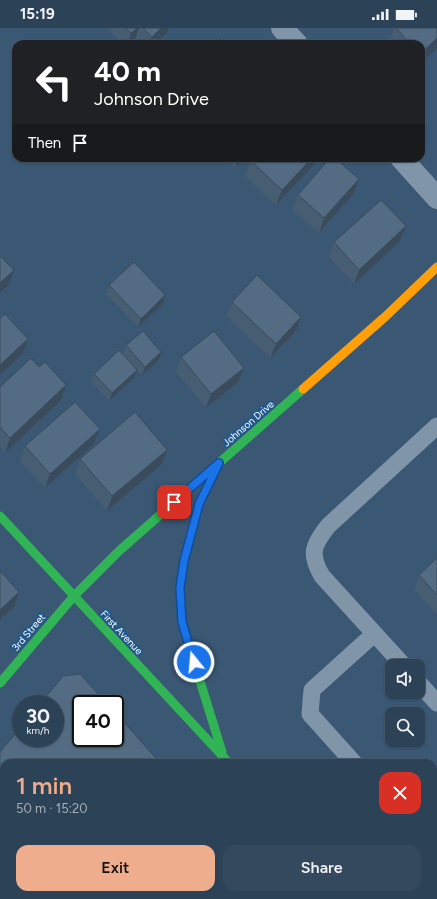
<!DOCTYPE html>
<html lang="en">
<head>
<meta charset="utf-8">
<style>
	body { margin:0; font-family:Figtree,sans-serif; background:#34495d; color:#f1f3f6; height:100vh; display:flex; flex-direction:column; font-size:15px; white-space:nowrap }
	* { box-sizing:border-box; margin:0 }
	p { font-size:13px; color:#a6b0ba }
	.icon { flex:none; width:22px; height:22px; fill:none; stroke:currentColor; stroke-width:2; stroke-linecap:round; stroke-linejoin:round }
	.map { position:relative; flex:1; overflow:hidden }
	.details { position:absolute; left:0px; top:731px; width:437px; height:140px; display:flex; flex-direction:column; background:#2c4257; border-radius:12px 12px 0 0; box-shadow:0 1px 3px #0004,0 0 0 1px #485b6d }
	.details>* { flex:none }
	.banner { position:absolute; left:12px; top:12px; width:413px; height:122px; border-radius:12px; box-shadow:0 1px 3px #0004,0 0 0 1px #485b6d; background:#202124; color:#fff; overflow:hidden }
	.tools { position:absolute; left:385px; top:631px; display:grid; gap:8px }
	.tools a { display:grid; place-items:center; width:40px; height:40px; border-radius:8px; background:#2c4257; box-shadow:0 1px 3px #0004,0 0 0 1px #485b6d; font-size:20px }
	.speed { position:absolute; left:12px; top:667px; display:flex; gap:8px; font-size:20px; font-weight:700; text-align:center }
	.speed>* { display:grid; place-content:center; width:52px; height:52px; border-radius:50%; background:#2c4257; box-shadow:0 1px 3px #0004,0 0 0 1px #485b6d; line-height:1 }
	.speed small { font-size:10px; font-weight:400 }
	.speed .limit { border:2px solid #111; border-radius:6px; background:#fff; color:#111 }
	.pin { position:absolute; display:grid; place-items:center; width:34px; height:34px; color:#fff; margin:-17px; border-radius:8px; box-shadow:0 2px 6px #0006 }
	.me { position:absolute; width:44px; margin:-22px; rotate:343deg; stroke-linejoin:round; filter:drop-shadow(0 0 3px #0008) }
	.turn { display:flex; align-items:center; gap:14px; height:84px; padding:0 16px; font-size:18px }
	.turn .icon { width:52px; height:52px; stroke-width:2.5 }
	.turn b { display:block; font-size:28px; line-height:34px }
	.then { display:flex; align-items:center; height:38px; padding:0 16px; background:#0003; gap:8px; font-size:15px }
	.round { display:grid; place-items:center; flex:none; width:42px; height:42px; border-radius:12px; background:#34495d }
	.overview { display:flex; align-items:center; justify-content:space-between; height:68px; padding:0 16px }
	h1 { font-size:24px; font-weight:600; line-height:30px; color:#eead8d }
	.cta { display:flex; gap:8px; margin-top:auto; padding:8px 16px }
	.cta a { flex:1; height:46px; border-radius:12px; background:#eead8d; color:#111; font-size:16px; font-weight:600; line-height:46px; text-align:center }
	.cta a+a { background:#34495d; color:#f1f3f6 }
	.status { display:flex; justify-content:space-between; align-items:center; height:28px; padding:0 20px; background:#2c4257; direction:ltr }
	.status svg { height:11px; fill:currentColor }
	.map>svg:first-child { display:block }
	.lines { fill:none; stroke-linecap:round; stroke-linejoin:round }
	.lane { stroke:#8195a8; stroke-width:17 }
	.street { stroke:#8195a8; stroke-width:22 }
	.fast { stroke:#30b455; stroke-width:9 }
	.slow { stroke:#ff9f0a; stroke-width:9 }
	.wall { fill:#475d71 }
	.shaded-wall { fill:#3a4c5c }
	.building { fill:#536c83; stroke:#3a4c5c }
	.route-casing { stroke:#114b97; stroke-width:10 }
	.route { stroke:#1a73e8; stroke-width:7 }
	.labels { text-anchor:middle; stroke-width:4; stroke-linejoin:round; paint-order:stroke }
	.street-label { font-size:10px; fill:#fff; stroke:#22598d }
</style>
</head>
<body>
<div class="status"><b>15:19</b><svg viewBox="0 0 49 12"><path d="M0 12V9h3v3zM5 12V6h3v6zM10 12V3h3v9zM15 12V0h3v12zM26 1h20v11H26zM47 4h2v5h-2z"/></svg></div>
<div class="map">
<svg width="437" height="871" viewBox="0 0 437 871">
	<rect width="100%" height="100%" fill="#3a5874"/>
	<g class="lines">
		<path class="lane" d="M 404,638 L 322,548 C 309,526 313,517 328,498 L 437,398
			M 418,654 L 437,675
			M 354,735 L 310,686 L 312,662 L 374,606
			M 433,823 L 437,827"/>
		<path class="street" d="M 282,0 L 297,16
			M 401,130 L 437,170"/>
		<path class="fast" d="M 215,443 L 199,476 L 184,533 L 180,560 L 182,595 L 222,724
			M 0,488 L 229,735
			M 0,655 L 74,568 L 119,523 L 303,361
			M 351,867 L 355,871"/>
		<path class="slow" d="M 303,361 L 386,288 L 437,239"/>
	</g>
	<path class="wall" d="M 108,0 L 169,0 L 168,4 L 155,16 L 139,16 L 135,11 L 130,16 L 122,16 Z
		M 394,0 L 437,0 L 437,20 L 421,35 L 421,16 L 392,16 L 390,13 Z
		M 226,130 L 246,130 L 235,140 Z
		M 254,130 L 317,130 L 314,137 L 276,177 L 245,148 L 251,133 Z
		M 359,151 L 354,165 L 319,205 L 292,182 L 298,167 Z
		M 400,213 L 354,256 L 329,229 L 334,214 Z
		M 109,257 L 165,267 L 163,276 L 138,299 L 106,266 Z
		M 232,274 L 301,289 L 296,303 L 270,330 L 226,288 Z
		M 126,317 L 159,332 L 142,347 L 123,326 Z
		M 181,329 L 238,354 L 206,380 L 176,344 Z
		M 39,339 L 66,357 L 61,372 L 5,425 L 0,419 L 0,359 Z
		M 94,346 L 134,350 L 109,373 L 91,354 Z
		M 100,402 L 94,416 L 45,460 L 20,433 L 25,418 Z
		M 167,422 L 162,436 L 107,483 L 75,446 L 80,431 Z
		M 437,530 L 437,587 L 414,562 L 419,547 Z
		M 0,724 L 4,735 L 4,807 L 0,804 Z"/>
	<path class="shaded-wall" d="M 137,0 L 139,0 L 135,11 L 130,16 L 127,16 L 131,5 Z
		M 161,0 L 169,0 L 168,4 L 155,16 L 149,16 L 152,9 Z
		M 437,10 L 437,20 L 421,35 L 421,25 Z
		M 239,130 L 246,130 L 235,140 Z
		M 312,130 L 317,130 L 314,137 L 276,177 L 282,162 Z
		M 359,151 L 354,165 L 319,205 L 324,190 Z
		M 406,198 L 400,213 L 354,256 L 359,242 Z
		M 14,242 L 8,257 L 0,265 L 0,255 Z
		M 165,267 L 163,276 L 138,299 L 141,291 Z
		M 301,289 L 296,303 L 270,330 L 276,316 Z
		M 28,311 L 23,325 L 0,347 L 0,337 Z
		M 161,324 L 159,332 L 142,347 L 145,339 Z
		M 244,340 L 238,354 L 206,380 L 211,366 Z
		M 137,342 L 134,350 L 109,373 L 112,365 Z
		M 66,357 L 61,372 L 5,425 L 10,410 Z
		M 100,401 L 94,416 L 45,460 L 50,446 Z
		M 167,422 L 162,436 L 107,483 L 112,468 Z
		M 19,564 L 14,579 L 0,591 L 0,582 Z
		M 4,856 L 4,867 L 5,867 L 2,871 L 0,871 L 0,861 Z"/>
	<path class="building" d="M 126,0 L 137,0 L 131,5 Z
		M 143,0 L 161,0 L 152,9 Z
		M 396,0 L 437,0 L 437,10 L 421,25 L 421,16 L 411,16 Z
		M 220,10 L 226,16 L 213,16 Z
		M 254,130 L 312,130 L 282,162 L 251,133 Z
		M 330,130 L 335,130 L 359,151 L 324,190 L 298,167 Z
		M 381,172 L 406,198 L 359,242 L 334,214 Z
		M 0,228 L 14,242 L 0,255 Z
		M 134,234 L 165,267 L 141,291 L 109,257 Z
		M 257,247 L 301,289 L 276,316 L 232,274 Z
		M 5,286 L 28,311 L 0,337 L 0,290 Z
		M 143,303 L 161,324 L 145,339 L 126,317 Z
		M 214,303 L 244,340 L 211,366 L 181,329 Z
		M 119,322 L 137,342 L 112,365 L 94,346 Z
		M 31,330 L 39,339 L 45,334 L 66,357 L 10,410 L 0,399 L 0,359 Z
		M 75,374 L 100,401 L 50,446 L 25,418 Z
		M 135,384 L 167,422 L 112,468 L 80,431 Z
		M 437,530 L 437,567 L 419,547 Z
		M 0,543 L 19,564 L 0,582 Z
		M 80,646 L 107,676 L 81,676 L 81,710 L 115,710 L 115,684 L 160,735 L 4,735 L 4,778 L 0,775 L 0,724 L 21,699 L 21,710 L 55,710 L 55,676 L 40,676 L 63,648 Z
		M 0,825 L 4,828 L 4,856 L 0,861 Z
		M 20,867 L 274,867 L 274,871 L 16,871 Z"/>
	<g class="lines">
		<g class="route-casing">
			<path id="route" d="M 174,474 L 219,435 L 199,476 L 184,533 L 180,560 L 182,594 L 194,634"/>
		</g>
		<use href="#route" class="route"/>
	</g>
	<g class="labels">
		<g class="street-label">
			<text transform="translate(248 395) rotate(-41)" y="4">Johnson Drive</text>
			<text transform="translate(28 604) rotate(-50)" y="4">3rd Street</text>
			<text transform="translate(122 604) rotate(47)" y="4">First Avenue</text>
		</g>
	</g>
</svg>
<div class="tools">
<a><svg class="icon" aria-label="sound" viewBox="0 0 24 24"><path d="M4 9h4l5-4v14l-5-4H4zM17 9q2 3 0 6"/></svg></a>
<a><svg class="icon" aria-label="search" viewBox="0 0 24 24"><circle cx="10" cy="10" r="6"/><path d="M15 15l6 6"/></svg></a>
</div>
<div class="speed"><div>30<small>km/h</small></div><div class="limit">40</div></div>
<div class="pin" style="left:174px;top:474px;background:#d93025"><svg class="icon" aria-label="arrive" viewBox="0 0 24 24"><path d="M6 21V4h12l-3 4 3 4H6"/></svg></div>
<svg class="me" style="left:194px;top:634px" viewBox="-20 -20 40 40"><circle r="17" fill="#1a73e8" stroke="#fff" stroke-width="3"/><path d="M0-11L8 9 0 5-8 9z" fill="#fff"/></svg>
<div class="banner">
<div class="turn"><svg class="icon" aria-label="left" viewBox="0 0 24 24"><path d="M17 20v-9H6M10 6l-5 5 5 5"/></svg><div><b>40 m</b>Johnson Drive</div></div>
<div class="then">Then<svg class="icon" aria-label="arrive" viewBox="0 0 24 24"><path d="M6 21V4h12l-3 4 3 4H6"/></svg></div>
</div>
<section class="details">
<div class="overview"><div><h1>1 min</h1><p>50 m · 15:20</p></div><a class="round" style="background:#d93025;color:#fff"><svg class="icon" aria-label="close" viewBox="0 0 24 24"><path d="M6 6l12 12M18 6L6 18"/></svg></a></div>
<div class="cta"><a>Exit</a><a>Share</a></div>
</section>
</div>
</body>
</html>
